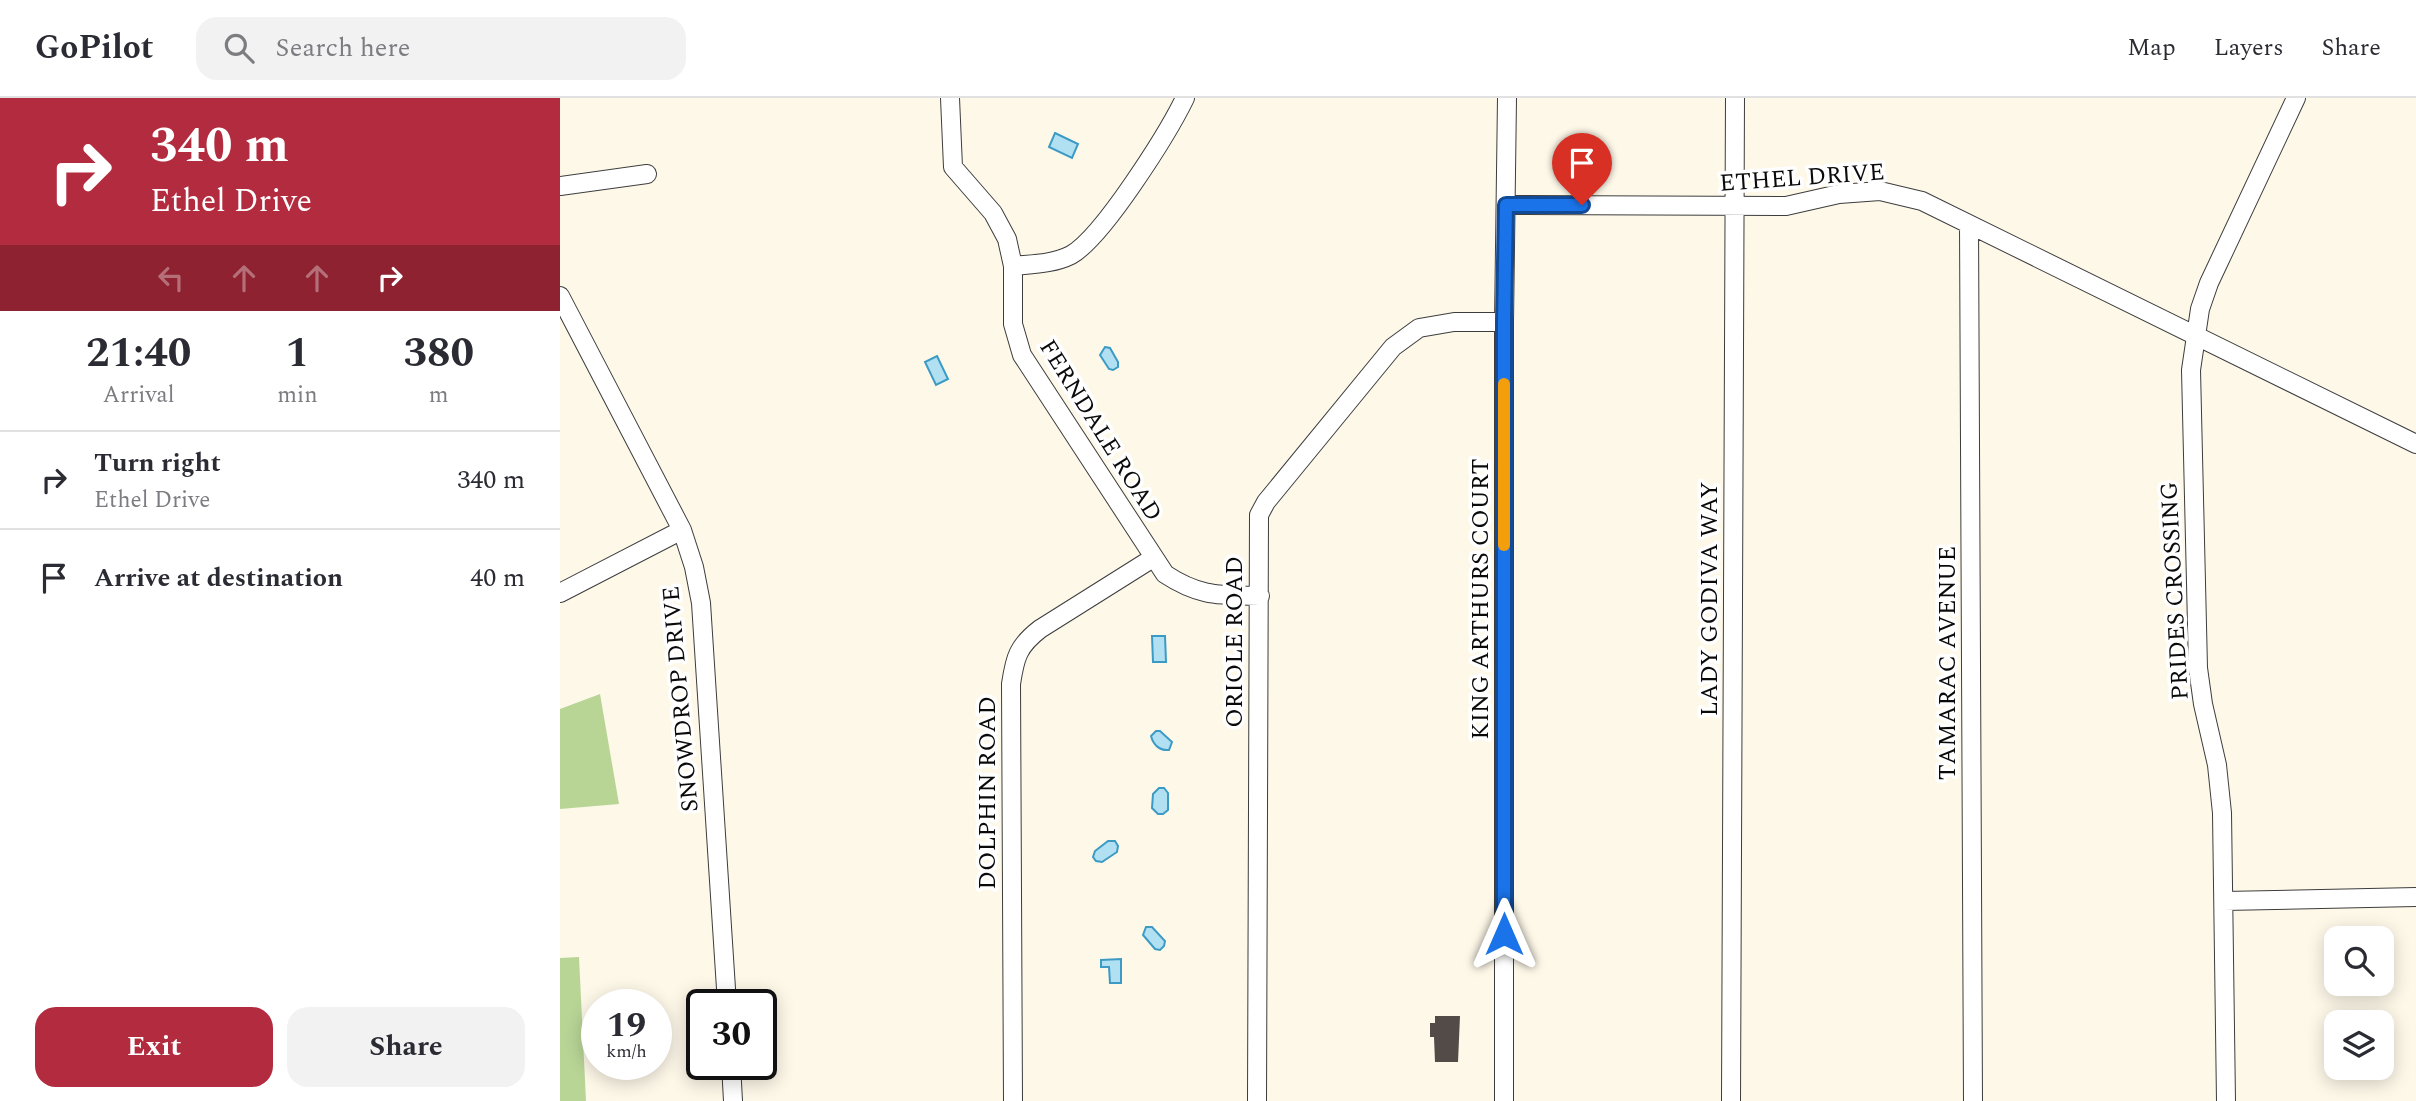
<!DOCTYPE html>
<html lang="en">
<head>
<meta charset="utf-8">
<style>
	body { margin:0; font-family:Spectral,serif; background:#f2f2f3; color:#2b2b33; height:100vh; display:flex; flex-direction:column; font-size:26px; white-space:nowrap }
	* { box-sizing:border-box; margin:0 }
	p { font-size:23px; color:#7c7c81 }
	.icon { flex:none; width:38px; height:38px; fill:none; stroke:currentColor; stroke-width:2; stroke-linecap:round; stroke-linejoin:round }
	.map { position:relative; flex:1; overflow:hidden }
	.details { display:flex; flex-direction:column; background:#fff; width:560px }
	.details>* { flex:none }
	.hud { background:#b22b3e; color:#fff; overflow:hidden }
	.buttons { position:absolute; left:1764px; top:828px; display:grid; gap:14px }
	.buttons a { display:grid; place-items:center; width:70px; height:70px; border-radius:14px; background:#fff; box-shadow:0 4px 18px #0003; font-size:35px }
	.speed { position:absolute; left:21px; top:891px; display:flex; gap:14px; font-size:35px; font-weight:700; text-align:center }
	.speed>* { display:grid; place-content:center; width:91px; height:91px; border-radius:50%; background:#fff; box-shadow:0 4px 18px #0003; line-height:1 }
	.speed small { font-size:18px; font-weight:400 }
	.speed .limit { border:4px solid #111; border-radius:10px; background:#fff; color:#111 }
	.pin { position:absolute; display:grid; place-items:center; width:60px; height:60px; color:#fff; margin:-72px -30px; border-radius:50% 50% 50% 0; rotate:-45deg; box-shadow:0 0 7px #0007 }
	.pin .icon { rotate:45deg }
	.me { position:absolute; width:77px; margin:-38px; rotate:0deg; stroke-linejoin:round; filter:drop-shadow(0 0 5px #0008) }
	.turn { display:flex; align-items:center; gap:24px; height:147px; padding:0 35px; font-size:32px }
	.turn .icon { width:91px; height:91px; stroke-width:2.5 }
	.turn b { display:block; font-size:49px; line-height:60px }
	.lanes { display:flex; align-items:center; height:66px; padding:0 35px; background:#0003; justify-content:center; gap:35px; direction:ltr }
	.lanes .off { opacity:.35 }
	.eta { display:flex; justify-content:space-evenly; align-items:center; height:119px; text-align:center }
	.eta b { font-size:42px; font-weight:700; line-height:49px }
	.action { display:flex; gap:14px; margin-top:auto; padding:14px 35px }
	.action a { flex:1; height:80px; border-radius:21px; background:#b22b3e; color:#fff; font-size:28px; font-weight:700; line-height:80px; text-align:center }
	.action a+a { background:#f2f2f3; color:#2b2b33 }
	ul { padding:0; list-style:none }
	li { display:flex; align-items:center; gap:21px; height:98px; padding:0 35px; border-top:2px solid #e1e1e2 }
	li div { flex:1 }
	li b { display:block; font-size:26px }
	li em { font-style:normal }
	header { display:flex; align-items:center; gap:42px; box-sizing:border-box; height:98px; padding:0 35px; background:#fff; border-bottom:2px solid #e1e1e2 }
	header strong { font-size:33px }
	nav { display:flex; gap:38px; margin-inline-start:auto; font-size:24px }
	.search { width:490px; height:63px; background:#f2f2f3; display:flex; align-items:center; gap:18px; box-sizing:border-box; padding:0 24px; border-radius:21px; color:#7c7c81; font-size:26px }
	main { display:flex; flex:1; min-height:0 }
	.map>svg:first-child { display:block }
	.forest { fill:#b8d596 }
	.water { fill:#b1e0f2; stroke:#3c9bc5; stroke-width:2 }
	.building { fill:#524b47 }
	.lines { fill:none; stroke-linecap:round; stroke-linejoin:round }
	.minor-casing { stroke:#3d3d3d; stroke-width:20 }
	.minor { stroke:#fff; stroke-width:18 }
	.route-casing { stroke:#114b97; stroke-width:18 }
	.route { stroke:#1a73e8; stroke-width:12 }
	.slow { stroke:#f59e0b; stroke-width:12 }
	.labels { text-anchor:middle; stroke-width:7; stroke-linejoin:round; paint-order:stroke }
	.street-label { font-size:24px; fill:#0a0a0a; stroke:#fff }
</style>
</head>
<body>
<header>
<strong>GoPilot</strong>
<div class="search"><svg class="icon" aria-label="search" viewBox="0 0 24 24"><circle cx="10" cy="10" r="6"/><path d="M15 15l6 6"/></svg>Search here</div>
<nav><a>Map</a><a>Layers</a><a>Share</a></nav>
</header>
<main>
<section class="details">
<div class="hud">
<div class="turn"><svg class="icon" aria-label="right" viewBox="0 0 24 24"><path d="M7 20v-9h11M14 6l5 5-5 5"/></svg><div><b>340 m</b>Ethel Drive</div></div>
<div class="lanes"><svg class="icon off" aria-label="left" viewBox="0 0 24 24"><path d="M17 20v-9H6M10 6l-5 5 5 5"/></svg><svg class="icon off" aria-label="ahead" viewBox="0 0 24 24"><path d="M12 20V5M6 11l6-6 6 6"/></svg><svg class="icon off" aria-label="ahead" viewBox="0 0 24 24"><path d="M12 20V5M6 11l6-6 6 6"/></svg><svg class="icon" aria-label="right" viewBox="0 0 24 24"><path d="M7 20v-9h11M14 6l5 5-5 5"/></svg></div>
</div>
<div class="eta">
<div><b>21:40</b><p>Arrival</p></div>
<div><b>1</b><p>min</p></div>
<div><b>380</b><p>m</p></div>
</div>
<ul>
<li><svg class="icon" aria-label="right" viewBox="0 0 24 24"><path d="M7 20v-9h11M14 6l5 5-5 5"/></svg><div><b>Turn right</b><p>Ethel Drive</p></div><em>340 m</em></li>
<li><svg class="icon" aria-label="arrive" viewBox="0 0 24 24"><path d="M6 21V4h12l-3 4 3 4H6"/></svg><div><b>Arrive at destination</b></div><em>40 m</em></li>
</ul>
<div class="action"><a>Exit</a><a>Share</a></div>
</section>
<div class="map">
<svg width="1856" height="1003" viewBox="0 0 1856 1003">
	<rect width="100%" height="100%" fill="#fef8e9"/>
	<path class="forest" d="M 40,596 L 59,706 L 0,711 L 0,611 Z
		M 19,859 L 26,1003 L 0,1003 L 0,860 Z"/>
	<path class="water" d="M 495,35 L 518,46 L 512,60 L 489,49 Z
		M 545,249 L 550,250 L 558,264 L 558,269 L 553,272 L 549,271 L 540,257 Z
		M 377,258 L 388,281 L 376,287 L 365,264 Z
		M 592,538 L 605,538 L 606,564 L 593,564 Z
		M 596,633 L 600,633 L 612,644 L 609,652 C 599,653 593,646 591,638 Z
		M 599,690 L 604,690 L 608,695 L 608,712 L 603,716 L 598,716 L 592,710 L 593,696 Z
		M 548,743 L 555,743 L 558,748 L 557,754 L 542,764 L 536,763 L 533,759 L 535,753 Z
		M 586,829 L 592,829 L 605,843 L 604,848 L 600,852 L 595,851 L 583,837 Z
		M 561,861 L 561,885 L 550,885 L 549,869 L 541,869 L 541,862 Z"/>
	<path class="building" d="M 875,918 L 900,918 L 898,964 L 875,964 L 874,939 L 870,939 L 870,925 L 875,925 Z"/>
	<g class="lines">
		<g class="minor-casing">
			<path id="minor" d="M 390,0 L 393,69 L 433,115 L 447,141 L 453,168 L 453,226 L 462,257 L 605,476 C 640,499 659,497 700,498
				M 0,88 L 87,76
				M 946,107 L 1226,108 L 1279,96 L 1320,93 L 1362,103 L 1856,346
				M 1409,126 L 1413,1003
				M 453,168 C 472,166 493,166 511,157 C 543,139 608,35 625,0
				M 0,198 L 122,432 L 134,469 L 141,505 L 167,906
				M 0,495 L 122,432
				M 1664,803 L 1856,799
				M 171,966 L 173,1003
				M 453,1003 L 451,586 C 455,559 458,548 480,531 L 593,460
				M 697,1003 L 699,417 L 706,404 L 833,249 L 859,230 L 894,224 L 944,224
				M 944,1003 L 944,224 L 947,0
				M 1171,1003 L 1175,0
				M 1666,1003 L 1662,715 L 1657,667 L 1643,606 L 1638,570 L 1631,272 L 1640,211 L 1649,185 L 1736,0"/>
		</g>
		<use href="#minor" class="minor"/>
	</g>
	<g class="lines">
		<g class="route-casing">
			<path id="route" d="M 944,836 L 944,223 L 946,107 L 1022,107"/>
		</g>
		<use href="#route" class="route"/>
		<path class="slow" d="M 944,286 L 944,447"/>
	</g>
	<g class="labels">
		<g class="street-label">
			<text transform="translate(1242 79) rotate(-4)" y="8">ETHEL DRIVE</text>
			<text transform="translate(541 332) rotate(58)" y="8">FERNDALE ROAD</text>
			<text transform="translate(1614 493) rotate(-93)" y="8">PRIDES CROSSING</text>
			<text transform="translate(920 501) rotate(-90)" y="8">KING ARTHURS COURT</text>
			<text transform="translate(1149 501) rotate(-90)" y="8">LADY GODIVA WAY</text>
			<text transform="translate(674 544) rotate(-90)" y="8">ORIOLE ROAD</text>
			<text transform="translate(1387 565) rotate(-90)" y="8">TAMARAC AVENUE</text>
			<text transform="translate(120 601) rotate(-95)" y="8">SNOWDROP DRIVE</text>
			<text transform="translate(427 695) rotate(-90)" y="8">DOLPHIN ROAD</text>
		</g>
	</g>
</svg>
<div class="buttons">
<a><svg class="icon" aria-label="search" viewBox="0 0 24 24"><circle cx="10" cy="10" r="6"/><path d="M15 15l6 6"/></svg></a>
<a><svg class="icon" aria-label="layers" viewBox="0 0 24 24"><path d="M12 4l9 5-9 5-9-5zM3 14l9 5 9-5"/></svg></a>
</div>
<div class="speed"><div>19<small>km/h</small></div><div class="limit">30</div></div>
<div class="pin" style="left:1022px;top:107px;background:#d93025"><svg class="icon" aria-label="arrive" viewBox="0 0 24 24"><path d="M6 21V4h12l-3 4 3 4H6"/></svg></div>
<svg class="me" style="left:944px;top:836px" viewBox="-20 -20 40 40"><path d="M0-17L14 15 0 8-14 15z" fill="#1a73e8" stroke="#fff" stroke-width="4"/></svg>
</div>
</main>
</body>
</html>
